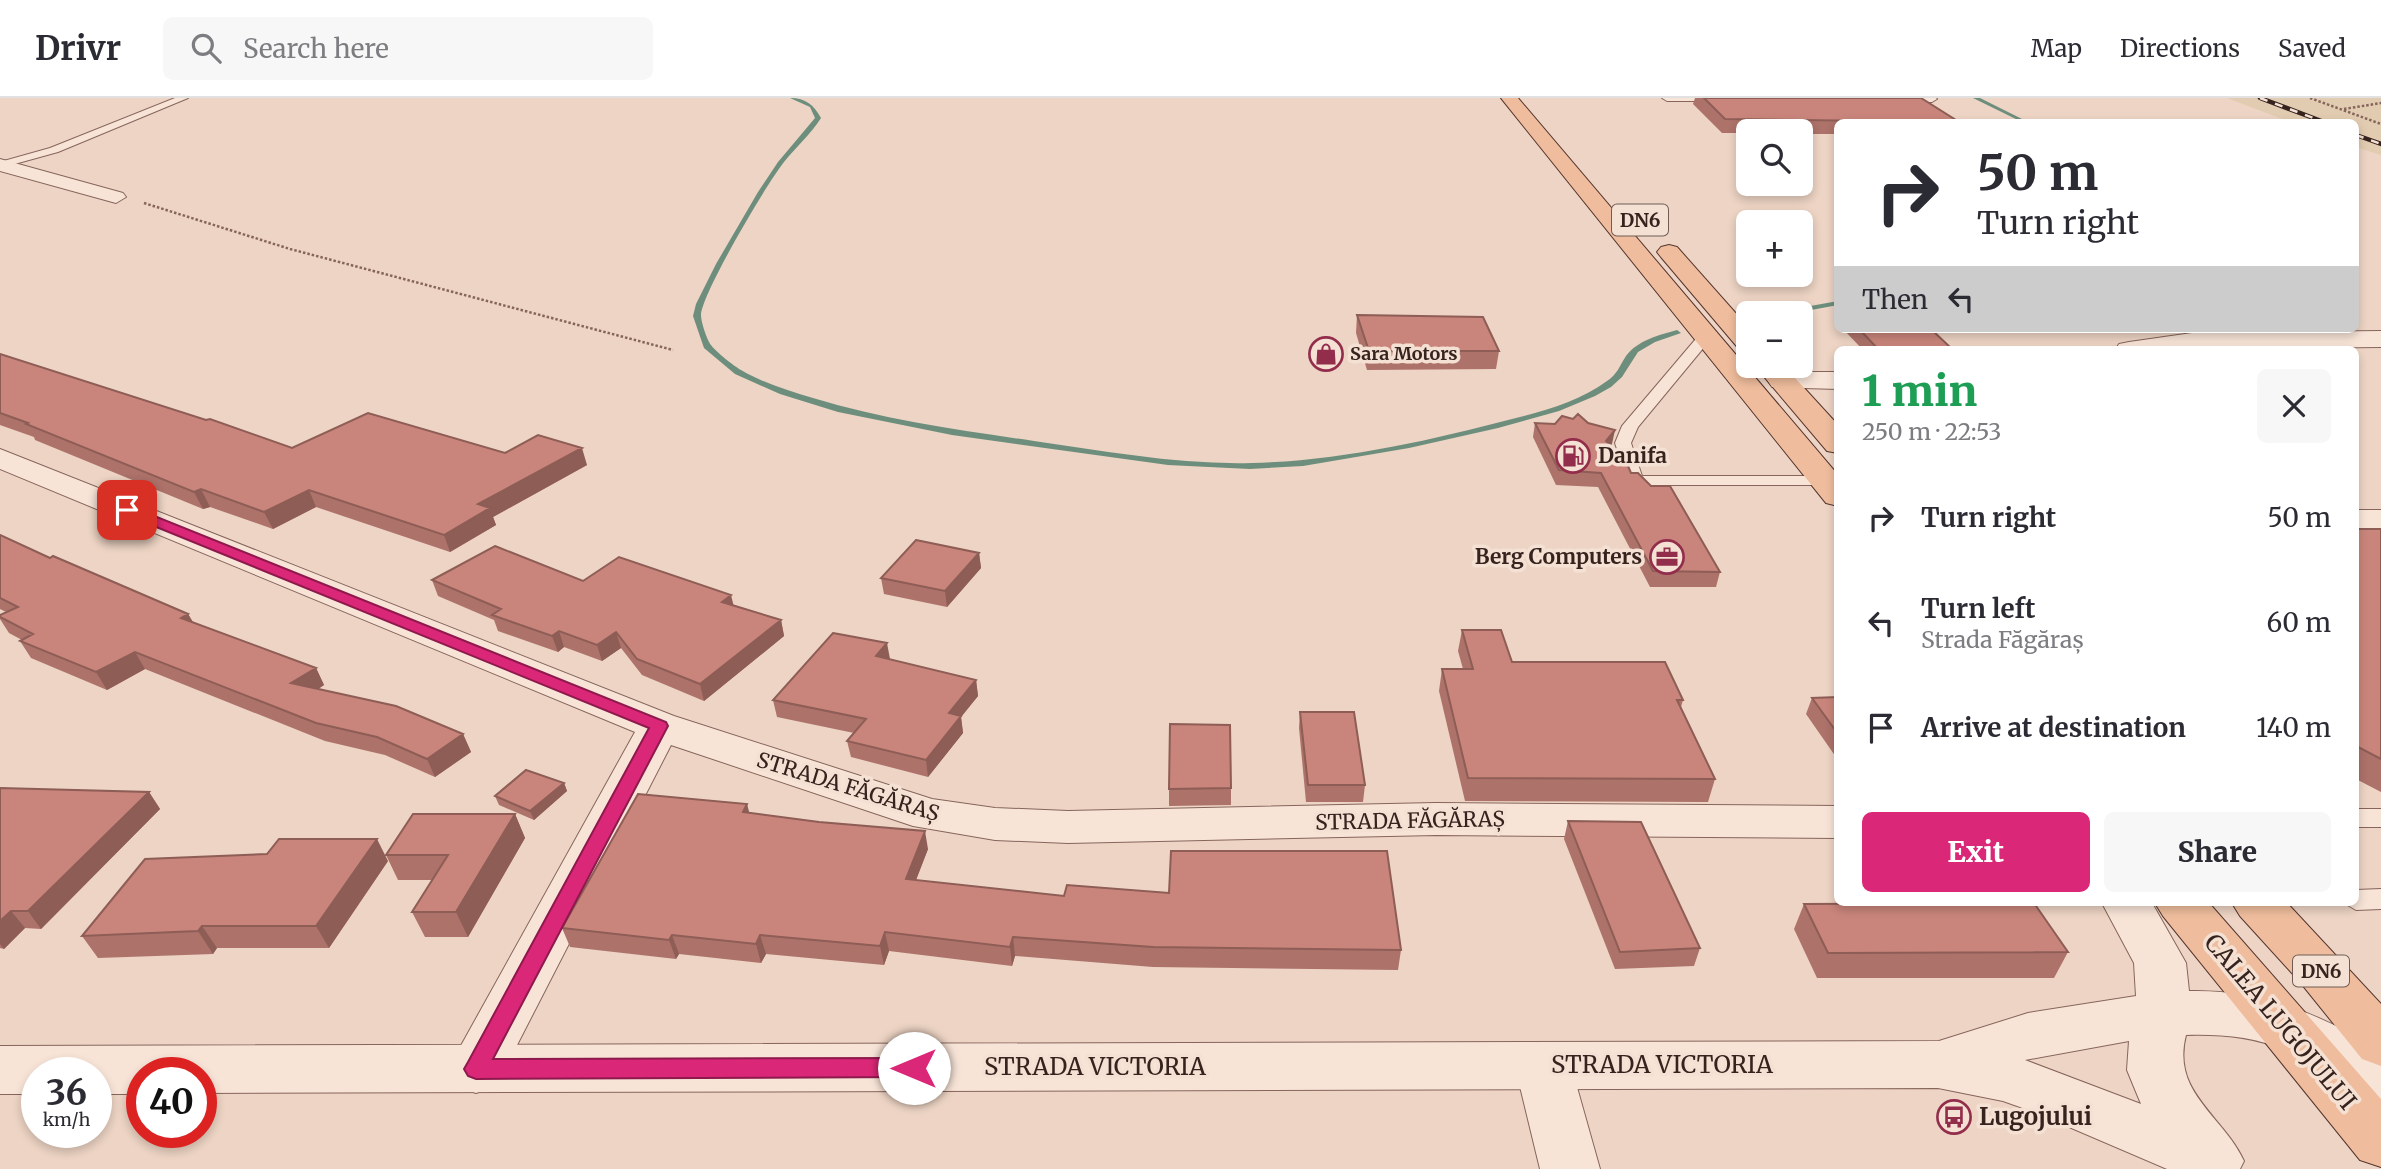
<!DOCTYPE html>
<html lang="en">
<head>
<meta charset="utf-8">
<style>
	body { margin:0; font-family:Merriweather,serif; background:#f7f7f7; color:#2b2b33; height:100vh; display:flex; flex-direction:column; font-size:26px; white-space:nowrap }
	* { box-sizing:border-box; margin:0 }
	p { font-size:23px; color:#7c7c81 }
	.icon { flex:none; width:38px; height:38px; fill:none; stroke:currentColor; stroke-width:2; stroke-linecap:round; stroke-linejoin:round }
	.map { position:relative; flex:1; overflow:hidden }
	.details { position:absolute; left:1834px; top:248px; width:525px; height:560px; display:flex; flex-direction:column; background:#fff; border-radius:10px; box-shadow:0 4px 10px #0003 }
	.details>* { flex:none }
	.top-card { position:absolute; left:1834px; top:21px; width:525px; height:214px; border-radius:10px; box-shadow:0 4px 10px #0003; background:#fff; color:#2b2b33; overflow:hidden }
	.controls { position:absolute; left:1736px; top:21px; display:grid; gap:14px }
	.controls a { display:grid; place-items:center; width:77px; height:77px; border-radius:10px; background:#fff; box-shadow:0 4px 10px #0003; font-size:35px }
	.speed { position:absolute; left:21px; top:959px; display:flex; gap:14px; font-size:35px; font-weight:700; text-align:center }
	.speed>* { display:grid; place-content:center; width:91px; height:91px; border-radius:50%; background:#fff; box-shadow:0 4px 10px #0003; line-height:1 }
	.speed small { font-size:18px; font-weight:400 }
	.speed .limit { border:10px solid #d22; background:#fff; color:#111 }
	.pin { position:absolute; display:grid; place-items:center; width:60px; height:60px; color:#fff; margin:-30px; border-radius:14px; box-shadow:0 4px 10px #0006 }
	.me { position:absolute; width:77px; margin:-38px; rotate:270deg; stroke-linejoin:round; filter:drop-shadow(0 0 5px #0008) }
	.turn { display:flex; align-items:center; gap:24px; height:147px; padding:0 28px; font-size:32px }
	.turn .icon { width:91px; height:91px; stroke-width:2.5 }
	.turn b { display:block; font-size:49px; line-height:60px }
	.then { display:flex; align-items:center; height:66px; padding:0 28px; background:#0003; gap:14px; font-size:26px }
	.round { display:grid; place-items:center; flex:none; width:74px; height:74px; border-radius:10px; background:#f7f7f7 }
	.overview { display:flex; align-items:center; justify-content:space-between; height:119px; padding:0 28px }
	h1 { font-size:42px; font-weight:800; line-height:52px; color:#1e9e55 }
	.cta { display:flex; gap:14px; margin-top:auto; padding:14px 28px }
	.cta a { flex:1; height:80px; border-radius:10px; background:#db2777; color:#fff; font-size:28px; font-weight:800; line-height:80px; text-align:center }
	.cta a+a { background:#f7f7f7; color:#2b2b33 }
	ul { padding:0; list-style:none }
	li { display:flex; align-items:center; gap:21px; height:105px; padding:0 28px }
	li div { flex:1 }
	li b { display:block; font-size:26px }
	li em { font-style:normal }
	header { display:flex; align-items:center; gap:42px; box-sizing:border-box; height:98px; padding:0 35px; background:#fff; border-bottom:2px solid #e1e1e2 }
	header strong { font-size:33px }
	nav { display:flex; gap:38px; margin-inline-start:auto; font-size:24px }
	.search { width:490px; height:63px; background:#f7f7f7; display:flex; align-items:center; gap:18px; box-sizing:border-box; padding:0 24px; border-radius:10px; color:#7c7c81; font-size:26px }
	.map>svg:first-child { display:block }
	.farmland { fill:#e2ccb1 }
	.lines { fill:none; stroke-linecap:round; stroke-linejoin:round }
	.stream { fill:#6d8e7c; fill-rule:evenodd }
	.service-casing { stroke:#86655b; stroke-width:2 }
	.minor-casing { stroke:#86655b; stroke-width:2 }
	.tertiary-casing { stroke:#86655b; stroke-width:2 }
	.primary-casing { stroke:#54352f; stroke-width:2 }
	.path { stroke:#86655b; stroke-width:2.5; stroke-dasharray:2.5 2; stroke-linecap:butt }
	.service { fill:#f8e4d7; fill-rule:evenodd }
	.minor { fill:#f8e4d7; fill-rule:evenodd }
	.tertiary { fill:#f8e4d7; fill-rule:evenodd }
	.primary { fill:#efbd9d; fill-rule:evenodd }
	.rail-casing { stroke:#37231e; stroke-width:4.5 }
	.rail { stroke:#f4e1d3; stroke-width:2.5; stroke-dasharray:8; stroke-linecap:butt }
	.wall { fill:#ad726a }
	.shaded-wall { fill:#8d5d56 }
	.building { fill:#c9857b; stroke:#8d5d56; stroke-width:2 }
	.route { fill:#db2777; stroke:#8e194d; stroke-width:2 }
	.labels { text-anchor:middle; stroke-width:7; stroke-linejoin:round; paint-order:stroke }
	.far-poi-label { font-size:18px; font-weight:bold; fill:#37231e; stroke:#f4e1d3; text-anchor:start }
	.shield { fill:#f4e1d3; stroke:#705c54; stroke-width:2 }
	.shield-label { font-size:19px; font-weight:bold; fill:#37231e }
	.poi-label { font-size:21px; font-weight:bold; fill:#37231e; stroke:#f4e1d3; text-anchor:start }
	.street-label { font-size:21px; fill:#37231e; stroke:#f4e1d3 }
	.near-street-label { font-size:24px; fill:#37231e; stroke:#f4e1d3 }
	.near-poi-label { font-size:24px; font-weight:bold; fill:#37231e; stroke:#f4e1d3; text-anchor:start }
</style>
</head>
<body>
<header>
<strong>Drivr</strong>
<div class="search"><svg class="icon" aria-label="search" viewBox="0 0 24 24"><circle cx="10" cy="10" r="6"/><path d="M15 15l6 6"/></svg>Search here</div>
<nav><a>Map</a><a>Directions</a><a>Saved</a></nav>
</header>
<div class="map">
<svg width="2381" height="1071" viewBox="0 0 2381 1071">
	<rect width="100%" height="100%" fill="#edd4c4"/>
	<path class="farmland" d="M 2227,0 L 2381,0 L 2381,57 L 2356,49 L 2356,24 L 2290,24 Z"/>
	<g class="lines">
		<path class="stream" d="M 790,0 C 806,0 814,7 821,20 C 810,37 796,49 784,64 C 767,85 702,195 701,217 C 701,224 707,242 711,247 C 716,254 734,268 741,272 C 763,285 789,293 813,300 C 885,322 960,332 1034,343 C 1106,353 1179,367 1252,365 C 1339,363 1428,343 1512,321 C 1545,313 1580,303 1607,283 C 1617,277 1620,267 1626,258 C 1638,242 1659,237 1677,232 L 1681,235 L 1655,244 L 1638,254 L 1622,279 L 1611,289 L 1595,298 L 1559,313 L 1498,330 L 1409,350 L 1303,368 L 1250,371 L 1168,367 L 952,337 L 838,314 L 780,296 L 735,276 L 704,250 L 693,218 L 696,206 L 716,166 L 758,94 L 778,64 L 815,20 L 810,9 Z
			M 1973,0 L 1980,0 L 2028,24 L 2022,24 Z
			M 1838,203 L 1838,207 L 1795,215 L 1779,215 L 1783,213 Z"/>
		<g class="service-casing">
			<path id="service" d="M 175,0 L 188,0 L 58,54 L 0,70 L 0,64 L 50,50 Z
				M 1662,0 L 1728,0 L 1723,3 L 1667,3 Z
				M 1892,0 L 1936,0 L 1937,1 L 1932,4 L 1896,4 Z
				M 1705,235 L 1710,236 L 1710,242 L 1638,329 L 1631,345 L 1642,378 L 1825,378 L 1834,383 L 1831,387 L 1629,387 L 1615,345 L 1622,328 L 1700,236 Z
				M 2356,711 L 2381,711 L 2381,729 L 2356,729 Z
				M 2381,791 L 2381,811 L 2356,812 L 2344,805 L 2356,805 L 2356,792 Z"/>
		</g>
		<g class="minor-casing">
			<path id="minor" d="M 0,61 L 123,95 L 126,99 L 116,105 L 0,73 Z
				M 2381,233 L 2381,249 L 2115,252 L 2119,246 L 2129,244 L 2192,235 Z
				M 1782,274 L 1838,274 L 1838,291 L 1772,289 L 1768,283 L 1772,277 Z
				M 0,351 L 674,618 L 932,701 L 995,710 L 1068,713 L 1436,705 L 1838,708 L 1838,740 L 1436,737 L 1068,745 L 995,742 L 913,728 L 671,647 L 496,988 L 476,995 L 456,988 L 448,971 L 635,634 L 0,371 Z
				M 2356,412 L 2381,412 L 2381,432 L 2356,432 Z
				M 1543,944 L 1563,951 L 1571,968 L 1600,1071 L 1540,1071 L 1515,968 L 1523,951 Z"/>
		</g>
		<g class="tertiary-casing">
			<path id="tertiary" d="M 2102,805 L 2152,805 L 2186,865 L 2189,893 C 2261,891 2320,916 2381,953 L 2381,1007 C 2349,996 2326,974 2297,958 C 2263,939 2223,936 2186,937 C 2171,995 2223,1017 2244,1063 L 2240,1071 L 2167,1071 L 2034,1014 L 2003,1003 L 1938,990 L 201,995 L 201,975 L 142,975 L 142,996 L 96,996 L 96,975 L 37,975 L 37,996 L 0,996 L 0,948 L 1939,943 L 2028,915 L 2136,898 L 2134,865 ZM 2129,943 L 2127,972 L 2141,1006 L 2025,962 Z"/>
		</g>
		<g class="primary-casing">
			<path id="primary" d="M 1501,0 L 1518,0 L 1838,377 L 1838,408 L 1826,405 Z
				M 1669,147 L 1677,149 L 1748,229 L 1748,253 L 1739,251 L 1661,159 L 1657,154 L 1661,149 Z
				M 1755,268 L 1784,268 L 1838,327 L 1838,355 L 1827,353 Z
				M 2155,805 L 2209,805 L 2381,1001 L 2381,1069 L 2360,1062 L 2163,818 Z
				M 2232,805 L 2287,805 L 2381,906 L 2381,968 L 2362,961 L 2300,884 L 2240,818 Z"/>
		</g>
		<path class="path" d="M 2310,0 L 2381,26
			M 2344,11 L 2381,5
			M 144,105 L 290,151 L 673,252"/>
		<use href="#service" class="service"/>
		<use href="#minor" class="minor"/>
		<use href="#tertiary" class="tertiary"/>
		<use href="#primary" class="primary"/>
		<g class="rail-casing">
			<path id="rail" d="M 2260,0 L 2324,24
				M 2356,37 L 2381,46"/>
		</g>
		<use href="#rail" class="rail"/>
	</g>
	<path class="wall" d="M 1695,0 L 1921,0 L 1959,24 L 1838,24 L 1838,36 L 1801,36 L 1801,33 L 1748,33 L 1748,35 L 1722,35 L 1693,6 Z
		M 1357,217 L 1499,253 L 1496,271 L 1367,272 L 1356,235 Z
		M 1843,231 L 1931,231 L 1953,252 L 1863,252 Z
		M 0,256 L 292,350 L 505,355 L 587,367 L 493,419 L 496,427 L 450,454 L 316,409 L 273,431 L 210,409 L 203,411 L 35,342 L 34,339 L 0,327 Z
		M 1535,325 L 1555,326 L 1588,325 L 1612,346 L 1610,347 L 1631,375 L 1720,474 L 1716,489 L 1650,489 L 1598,389 L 1556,387 L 1533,339 Z
		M 2356,431 L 2381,431 L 2381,694 L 2356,681 Z
		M 0,437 L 50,460 L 188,516 L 193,524 L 316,570 L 324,587 L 318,591 L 463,636 L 471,654 L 435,679 L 385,657 L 325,643 L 145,571 L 107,592 L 31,560 L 20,543 L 22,542 L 9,535 L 0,521 L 0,517 L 6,514 L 0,511 Z
		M 979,455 L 981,470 L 947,509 L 884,496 L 881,480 Z
		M 432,482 L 583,483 L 734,507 L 781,522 L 784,538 L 704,603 L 642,577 L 621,550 L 602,563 L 564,549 L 558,554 L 498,533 L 494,522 L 438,498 Z
		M 1462,532 L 1512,564 L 1683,602 L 1681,609 L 1715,681 L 1708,704 L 1465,703 L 1439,593 L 1442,571 L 1463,571 L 1458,553 Z
		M 890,562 L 976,582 L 978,598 L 961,619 L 963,635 L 928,679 L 851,659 L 847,643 L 854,635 L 777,619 L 773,602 Z
		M 1838,599 L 1838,662 L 1806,616 L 1812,600 Z
		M 1300,614 L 1365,687 L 1363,704 L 1306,704 L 1299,630 Z
		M 564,685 L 567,693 L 534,722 L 499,707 L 495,698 Z
		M 0,690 L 149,694 L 160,711 L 41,831 L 25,830 L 4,851 L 0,850 Z
		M 1231,690 L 1231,707 L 1169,708 L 1169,691 Z
		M 750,715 L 928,751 L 916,782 L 1401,852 L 1398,872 L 1153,869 L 1015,858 L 1012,868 L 889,853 L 884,867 L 766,856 L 761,865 L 679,856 L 676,861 L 570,849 L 562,830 Z
		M 515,716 L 525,740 L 468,839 L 425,839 L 412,814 L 433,782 L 398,782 L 386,757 Z
		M 1568,723 L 1700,850 L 1694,868 L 1615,871 L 1564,741 Z
		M 388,763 L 329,850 L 217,850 L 213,856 L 98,860 L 82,838 Z
		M 1942,805 L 2034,805 L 2068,854 L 2054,880 L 1817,880 L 1794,831 L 1804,806 Z"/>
	<path class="shaded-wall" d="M 1615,332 L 1612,346 L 1603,357 L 1606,343 Z
		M 582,350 L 587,367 L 493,419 L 496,427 L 450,454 L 444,437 L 478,406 Z
		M 201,391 L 210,409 L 203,411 L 194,394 Z
		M 309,392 L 316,409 L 273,431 L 264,414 Z
		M 979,455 L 981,470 L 947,509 L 945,493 Z
		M 731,497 L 735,513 L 722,504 Z
		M 188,516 L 198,533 L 181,520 Z
		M 781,522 L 784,538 L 704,603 L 700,586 Z
		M 559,533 L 564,549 L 558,554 L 552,538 Z
		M 616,534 L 621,550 L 602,563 L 597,547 Z
		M 887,545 L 890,561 L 876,558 Z
		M 135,554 L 145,571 L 107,592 L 96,574 Z
		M 316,570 L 324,587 L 300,603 L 291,585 Z
		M 976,582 L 978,598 L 961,619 L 963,635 L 928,679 L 926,662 L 949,615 Z
		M 463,636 L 471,654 L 435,679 L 427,661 Z
		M 564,685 L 567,693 L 534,722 L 530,713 Z
		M 149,694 L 160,711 L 41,831 L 28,813 Z
		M 747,706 L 752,725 L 743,714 Z
		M 515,716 L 525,740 L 468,839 L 456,814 Z
		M 925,733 L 928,751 L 909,800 L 906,781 Z
		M 377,741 L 388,763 L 329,850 L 316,828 Z
		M 11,813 L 25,830 L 4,851 L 0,846 L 0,823 Z
		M 202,828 L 217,850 L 213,856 L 198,833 Z
		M 885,834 L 889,853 L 884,867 L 880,848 Z
		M 672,837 L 679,856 L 676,861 L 669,842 Z
		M 760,837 L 766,856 L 761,865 L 756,846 Z
		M 1013,839 L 1015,858 L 1012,868 L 1010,849 Z"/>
	<path class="building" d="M 1704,0 L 1921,0 L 1959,24 L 1725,21 Z
		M 1357,217 L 1483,219 L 1499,253 L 1369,253 Z
		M 1859,231 L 1931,231 L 1953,252 L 1879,252 Z
		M 0,256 L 206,322 L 210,321 L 292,350 L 368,315 L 505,355 L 538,337 L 582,350 L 478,406 L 490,410 L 444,437 L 309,392 L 264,414 L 201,391 L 194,394 L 26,326 L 28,325 L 0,315 Z
		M 1578,316 L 1588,325 L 1615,332 L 1606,343 L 1626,363 L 1631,375 L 1638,375 L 1651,388 L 1670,388 L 1720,474 L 1653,473 L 1601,375 L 1559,372 L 1535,325 L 1555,326 L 1562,318 L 1573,321 Z
		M 2356,431 L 2381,431 L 2381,661 L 2356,648 Z
		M 0,437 L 50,460 L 53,458 L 188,516 L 181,520 L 316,570 L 291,585 L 396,608 L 463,636 L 427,661 L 377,639 L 316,625 L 135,554 L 96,574 L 20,543 L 33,536 L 0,519 L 0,517 L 18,509 L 0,500 Z
		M 916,442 L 979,455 L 945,493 L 881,480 Z
		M 495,448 L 583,483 L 619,459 L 731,497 L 722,504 L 781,522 L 700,586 L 637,561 L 616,534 L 597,547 L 559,533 L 552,538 L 492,517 L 501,511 L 432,482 Z
		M 1462,532 L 1501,532 L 1512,564 L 1665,564 L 1683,602 L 1677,602 L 1715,681 L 1468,680 L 1442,571 L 1473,571 Z
		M 833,535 L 887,545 L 876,558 L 976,582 L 949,615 L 961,618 L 926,662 L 847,643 L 866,621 L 773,602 Z
		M 1838,599 L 1838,636 L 1812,600 Z
		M 1300,614 L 1354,614 L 1365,687 L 1308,687 Z
		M 1170,626 L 1230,627 L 1231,690 L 1169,691 Z
		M 526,672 L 564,685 L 530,713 L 495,698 Z
		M 0,690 L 149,694 L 28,813 L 11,813 L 0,823 Z
		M 638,696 L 747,706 L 743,714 L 819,724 L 925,733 L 906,781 L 1064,798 L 1067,787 L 1169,795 L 1171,753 L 1387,753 L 1401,852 L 1153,849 L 1013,839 L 1010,849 L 885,834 L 880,848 L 760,837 L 756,846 L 672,837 L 669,842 L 562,830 Z
		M 413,716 L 515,716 L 456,814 L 412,814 L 448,757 L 386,757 Z
		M 1568,723 L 1641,724 L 1700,850 L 1620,854 Z
		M 279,741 L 377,741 L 316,828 L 202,828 L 198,833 L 82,838 L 145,761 L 267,756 Z
		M 2034,805 L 2068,854 L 1828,855 L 1804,806 Z"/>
	<path class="route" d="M 122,409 L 132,409 L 666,624 L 668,628 L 493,961 L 914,960 L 922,963 L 925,970 L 922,976 L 914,979 L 476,981 L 468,978 L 464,971 L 468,964 L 649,630 L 122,415 Z"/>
	<defs>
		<g id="shop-ring" transform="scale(1.75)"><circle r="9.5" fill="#f4e1d3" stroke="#932d4c" stroke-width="1.5"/><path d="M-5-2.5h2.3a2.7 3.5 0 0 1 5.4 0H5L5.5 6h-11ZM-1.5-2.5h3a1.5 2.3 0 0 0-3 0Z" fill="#932d4c"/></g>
		<g id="fuel-ring" transform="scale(1.75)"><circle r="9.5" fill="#f4e1d3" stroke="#932d4c" stroke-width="1.5"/><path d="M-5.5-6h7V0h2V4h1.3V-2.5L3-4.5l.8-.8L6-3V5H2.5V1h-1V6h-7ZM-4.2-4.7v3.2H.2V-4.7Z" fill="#932d4c"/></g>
		<g id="office-ring" transform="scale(1.75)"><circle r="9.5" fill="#f4e1d3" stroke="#932d4c" stroke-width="1.5"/><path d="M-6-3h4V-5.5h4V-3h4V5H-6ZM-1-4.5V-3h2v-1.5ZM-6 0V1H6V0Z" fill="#932d4c"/></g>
		<g id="bus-ring" transform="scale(1.75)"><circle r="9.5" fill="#f4e1d3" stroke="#932d4c" stroke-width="1.5"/><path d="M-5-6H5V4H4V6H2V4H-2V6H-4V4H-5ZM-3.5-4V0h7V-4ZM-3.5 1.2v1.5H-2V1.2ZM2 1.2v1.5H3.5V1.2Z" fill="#932d4c"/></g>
	</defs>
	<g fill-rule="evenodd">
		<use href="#shop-ring" x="1326" y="256"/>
		<use href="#fuel-ring" x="1573" y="358"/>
		<use href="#office-ring" x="1667" y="459"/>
		<use href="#bus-ring" x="1954" y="1019"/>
	</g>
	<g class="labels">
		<g class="far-poi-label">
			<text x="1350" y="262">Sara Motors</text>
		</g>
		<g class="shield">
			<rect x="1612" y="106.5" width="56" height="31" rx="5"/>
			<rect x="2293" y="857.5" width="56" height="31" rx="5"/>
		</g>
		<g class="shield-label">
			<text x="1640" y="129">DN6</text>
			<text x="2321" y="880">DN6</text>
		</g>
		<g class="poi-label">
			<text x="1598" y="365">Danifa</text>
			<text x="1642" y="466" text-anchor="end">Berg Computers</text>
		</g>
		<g class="street-label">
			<text transform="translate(848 689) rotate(17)" y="7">STRADA FĂGĂRAȘ</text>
			<text transform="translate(1410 723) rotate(-1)" y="7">STRADA FĂGĂRAȘ</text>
		</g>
		<g class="near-street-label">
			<text transform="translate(2280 924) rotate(50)" y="8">CALEA LUGOJULUI</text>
			<text x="1662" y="975">STRADA VICTORIA</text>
			<text x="1095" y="977">STRADA VICTORIA</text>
		</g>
		<g class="near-poi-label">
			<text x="1979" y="1027">Lugojului</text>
		</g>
	</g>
</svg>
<div class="controls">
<a><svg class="icon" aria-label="search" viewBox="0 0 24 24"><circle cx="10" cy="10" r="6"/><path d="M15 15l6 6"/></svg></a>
<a>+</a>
<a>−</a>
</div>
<div class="speed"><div>36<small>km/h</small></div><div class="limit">40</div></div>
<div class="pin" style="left:127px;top:412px;background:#d93025"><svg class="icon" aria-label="arrive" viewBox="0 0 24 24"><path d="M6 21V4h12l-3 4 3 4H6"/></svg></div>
<svg class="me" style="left:914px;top:970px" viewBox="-20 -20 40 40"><circle r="19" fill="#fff"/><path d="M0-13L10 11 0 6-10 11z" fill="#db2777"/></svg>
<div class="top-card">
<div class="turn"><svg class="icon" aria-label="right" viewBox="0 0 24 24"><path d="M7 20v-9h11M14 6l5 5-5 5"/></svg><div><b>50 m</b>Turn right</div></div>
<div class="then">Then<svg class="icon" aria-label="left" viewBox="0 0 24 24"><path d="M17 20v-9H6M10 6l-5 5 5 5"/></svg></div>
</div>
<section class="details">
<div class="overview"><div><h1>1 min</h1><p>250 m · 22:53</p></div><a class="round"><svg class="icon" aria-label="close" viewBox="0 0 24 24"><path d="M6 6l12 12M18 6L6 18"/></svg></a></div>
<ul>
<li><svg class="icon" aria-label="right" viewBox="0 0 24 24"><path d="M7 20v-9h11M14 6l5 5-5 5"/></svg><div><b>Turn right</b></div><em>50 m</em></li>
<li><svg class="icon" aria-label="left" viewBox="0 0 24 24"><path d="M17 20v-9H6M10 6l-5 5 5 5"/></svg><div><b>Turn left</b><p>Strada Făgăraș</p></div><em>60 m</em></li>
<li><svg class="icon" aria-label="arrive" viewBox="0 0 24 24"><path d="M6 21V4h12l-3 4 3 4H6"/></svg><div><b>Arrive at destination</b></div><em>140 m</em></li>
</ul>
<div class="cta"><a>Exit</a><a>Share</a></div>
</section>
</div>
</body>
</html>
